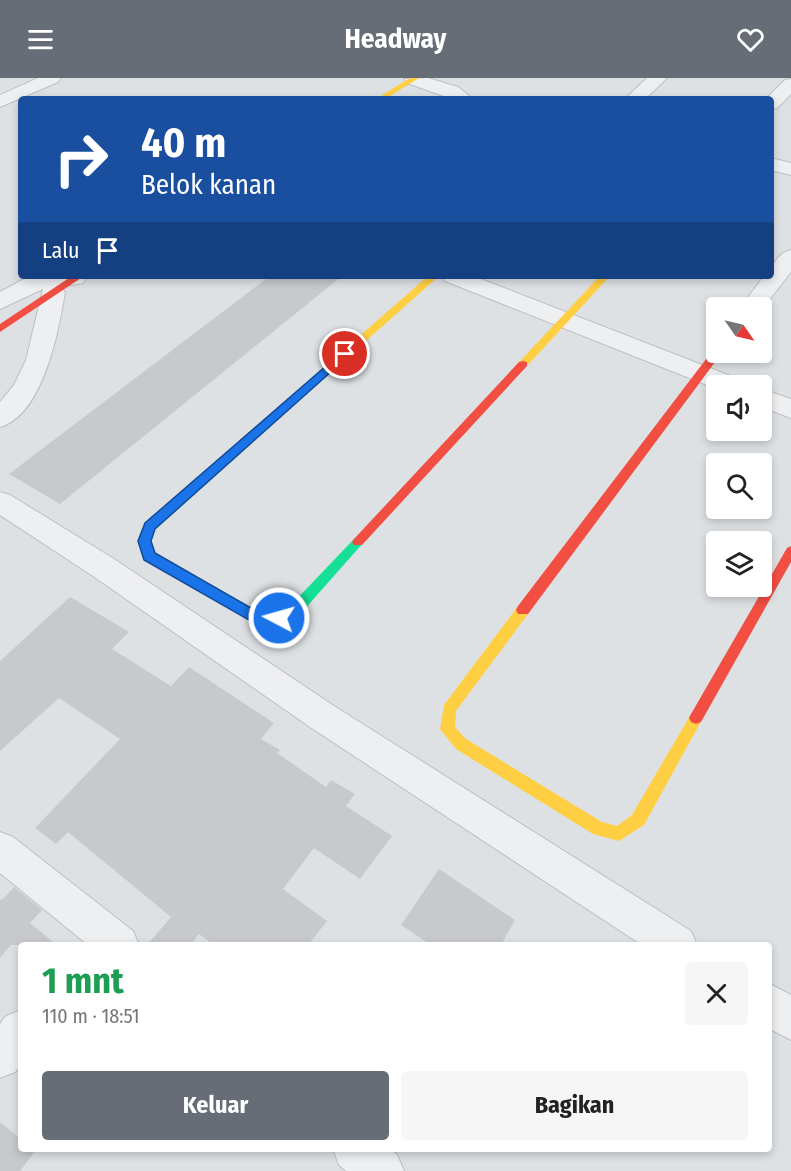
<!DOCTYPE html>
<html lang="id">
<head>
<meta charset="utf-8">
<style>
	body { margin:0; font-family:"Fira Sans Condensed",sans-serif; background:#f6f6f6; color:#222; height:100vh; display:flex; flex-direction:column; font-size:22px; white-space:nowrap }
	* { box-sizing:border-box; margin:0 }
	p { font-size:20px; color:#767676 }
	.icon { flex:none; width:33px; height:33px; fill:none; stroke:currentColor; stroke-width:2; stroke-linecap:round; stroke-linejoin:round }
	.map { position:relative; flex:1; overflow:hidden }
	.panel { position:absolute; left:18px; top:864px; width:754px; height:210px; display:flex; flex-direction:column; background:#fff; border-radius:6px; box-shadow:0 3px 9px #0003 }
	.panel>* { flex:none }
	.banner { position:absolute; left:18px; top:18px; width:756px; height:183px; border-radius:6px; box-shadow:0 3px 9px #0003; background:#1a4fa0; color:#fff; overflow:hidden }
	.needle { width:39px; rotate:124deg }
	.controls { position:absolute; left:706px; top:219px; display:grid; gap:12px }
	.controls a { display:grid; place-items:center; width:66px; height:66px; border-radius:6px; background:#fff; box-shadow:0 3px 9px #0003; font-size:30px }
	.pin { position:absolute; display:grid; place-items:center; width:51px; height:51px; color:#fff; margin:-26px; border:3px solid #fff; border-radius:50%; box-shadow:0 2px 6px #0007 }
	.me { position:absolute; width:66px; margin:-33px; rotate:276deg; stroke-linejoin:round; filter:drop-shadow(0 0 4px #0008) }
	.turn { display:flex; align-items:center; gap:21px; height:126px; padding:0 24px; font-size:27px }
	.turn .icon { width:78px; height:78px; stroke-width:2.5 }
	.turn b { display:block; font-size:42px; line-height:51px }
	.then { display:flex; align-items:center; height:57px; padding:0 24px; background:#0003; gap:12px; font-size:22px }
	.round { display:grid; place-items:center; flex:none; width:63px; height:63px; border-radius:6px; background:#f6f6f6 }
	.headline { display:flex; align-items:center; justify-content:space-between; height:102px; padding:0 24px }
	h1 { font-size:36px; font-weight:700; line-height:45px; color:#1e9e55 }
	.action { display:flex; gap:12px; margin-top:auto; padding:12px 24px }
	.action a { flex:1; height:69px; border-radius:6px; background:#666d77; color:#fff; font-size:24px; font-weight:700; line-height:69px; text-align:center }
	.action a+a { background:#f6f6f6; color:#222 }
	header { display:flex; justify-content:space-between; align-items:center; height:78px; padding:0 24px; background:#666d77; color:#fff; font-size:27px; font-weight:700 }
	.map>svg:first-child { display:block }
	.building { fill:#c7c9cc }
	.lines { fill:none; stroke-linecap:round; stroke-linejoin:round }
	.street-casing { stroke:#bdbfc2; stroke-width:2 }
	.street { fill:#eeeff1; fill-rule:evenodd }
	.fast { fill:#16e098; fill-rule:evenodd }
	.slow { fill:#ffcf43; fill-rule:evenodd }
	.jam { fill:#f24e42; fill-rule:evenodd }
	.route { fill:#1a73e8; stroke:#114b97; stroke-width:1.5 }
</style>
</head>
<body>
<header><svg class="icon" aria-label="menu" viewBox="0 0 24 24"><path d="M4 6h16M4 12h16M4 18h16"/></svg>Headway<svg class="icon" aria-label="heart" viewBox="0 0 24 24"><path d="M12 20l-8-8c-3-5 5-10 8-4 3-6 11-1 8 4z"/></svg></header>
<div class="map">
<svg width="791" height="1093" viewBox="0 0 791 1093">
	<rect width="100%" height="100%" fill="#dee1e4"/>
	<path class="building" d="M 270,198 L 342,198 L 60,426 L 9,396 Z
		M 70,519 L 129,554 L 112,571 L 171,608 L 189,589 L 274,645 L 261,661 L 280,672 L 277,675 L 326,709 L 331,702 L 355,716 L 346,728 L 392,758 L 360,801 L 314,770 L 283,811 L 327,843 L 308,867 L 214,867 L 199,856 L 190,867 L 147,867 L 171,839 L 68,754 L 56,766 L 35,750 L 120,661 L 59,620 L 0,673 L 0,583 Z
		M 439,791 L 515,842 L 501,867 L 431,867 L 401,847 Z
		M 14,809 L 42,832 L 30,845 L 57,867 L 11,867 L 0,880 L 0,821 L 2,822 Z
		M 0,1044 L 21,1061 L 21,1071 L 35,1073 L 20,1093 L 0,1093 Z"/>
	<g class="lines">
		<g class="street-casing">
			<path id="street" d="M 38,0 L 61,0 L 58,4 L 0,29 L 0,17 Z
				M 428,0 L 458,9 L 473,21 L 452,21 L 407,5 L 404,1 Z
				M 647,0 L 667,0 L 645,21 L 625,21 Z
				M 791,1 L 791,16 L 777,30 L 771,31 L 771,21 L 766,21 L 785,2 Z
				M 771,80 L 791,85 L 791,97 L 771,92 Z
				M 791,172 L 791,194 L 762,231 L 740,230 L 764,198 L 771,198 C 771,186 779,175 791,172 Z
				M 40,198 L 86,200 L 83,205 L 60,209 L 65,214 C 59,252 43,337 0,349 L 0,324 L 14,307 L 26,282 L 43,211 L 0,231 L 0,214 L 24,201 Z
				M 442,198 L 473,198 L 741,302 L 744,308 L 717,308 L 717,311 L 445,203 Z
				M 762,311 L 791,321 L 791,340 L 762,329 Z
				M 0,414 L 10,417 L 114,481 L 334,628 L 691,853 L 697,867 L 642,867 L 310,649 L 93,498 L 0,437 Z
				M 0,754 L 13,759 L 133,853 L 139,867 L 88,867 L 0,795 Z
				M 770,906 L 791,917 L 791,962 L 770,951 Z
				M 21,932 L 21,987 L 15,994 L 0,1000 L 0,946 L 6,938 Z
				M 333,1071 L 390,1071 L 397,1077 L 404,1093 L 346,1093 L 339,1087 Z"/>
		</g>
		<use href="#street" class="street"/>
		<path class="fast" d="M 175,422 L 179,423 L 181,426 L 179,429 L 155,451 L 150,463 L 154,475 L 263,536 L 277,535 L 292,526 L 354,461 L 358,459 L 364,464 L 302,534 L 284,544 L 261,547 L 144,481 L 138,463 L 146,445 L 171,423 Z"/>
		<path class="slow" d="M 410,0 L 419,0 L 385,21 L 376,21 Z
			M 428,198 L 439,198 L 179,429 L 171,429 L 169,426 L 171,423 Z
			M 600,198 L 610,198 L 527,288 L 519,288 L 519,284 Z
			M 523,527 L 528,528 L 530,532 L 528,536 L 456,633 L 455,649 L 466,661 L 602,744 L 617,748 L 632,737 L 691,636 L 696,634 L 701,636 L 703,640 L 644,747 L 619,763 L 593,756 L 456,671 L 440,651 L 444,627 L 518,528 Z"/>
		<path class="jam" d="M 72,198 L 84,198 L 0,254 L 0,246 Z
			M 717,271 L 717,274 L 722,274 L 721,276 L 528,536 L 518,536 L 516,532 L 518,528 L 713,272 Z
			M 523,283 L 527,284 L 527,288 L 362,467 L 354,467 L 352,464 L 354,461 L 519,284 Z
			M 791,468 L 791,484 L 701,644 L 696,646 L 691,644 L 689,640 L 691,636 L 787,470 Z"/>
	</g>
	<path class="route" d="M 342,274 L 351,276 L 155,451 L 151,463 L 155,475 L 263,537 L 284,536 L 284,544 L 256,546 L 144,482 L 138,463 L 145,445 Z"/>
</svg>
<div class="controls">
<a><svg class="needle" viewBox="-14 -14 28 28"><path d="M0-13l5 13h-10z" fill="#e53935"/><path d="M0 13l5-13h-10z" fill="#767676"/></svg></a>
<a><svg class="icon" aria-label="sound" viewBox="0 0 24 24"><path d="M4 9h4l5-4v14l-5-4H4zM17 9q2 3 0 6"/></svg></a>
<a><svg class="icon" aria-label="search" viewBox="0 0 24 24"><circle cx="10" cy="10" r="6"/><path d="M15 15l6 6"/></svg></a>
<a><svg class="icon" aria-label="layers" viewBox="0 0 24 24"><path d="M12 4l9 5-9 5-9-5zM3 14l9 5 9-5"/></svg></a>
</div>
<div class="pin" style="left:345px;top:276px;background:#d93025"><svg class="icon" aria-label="arrive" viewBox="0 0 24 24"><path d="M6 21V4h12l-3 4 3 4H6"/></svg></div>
<svg class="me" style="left:279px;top:540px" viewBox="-20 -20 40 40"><circle r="17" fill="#1a73e8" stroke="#fff" stroke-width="3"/><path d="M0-11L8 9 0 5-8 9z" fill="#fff"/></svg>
<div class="banner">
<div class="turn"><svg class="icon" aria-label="right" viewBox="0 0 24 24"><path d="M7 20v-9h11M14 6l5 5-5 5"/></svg><div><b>40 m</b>Belok kanan</div></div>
<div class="then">Lalu<svg class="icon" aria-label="arrive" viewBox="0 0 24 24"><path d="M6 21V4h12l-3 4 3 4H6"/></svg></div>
</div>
<section class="panel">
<div class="headline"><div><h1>1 mnt</h1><p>110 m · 18:51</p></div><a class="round"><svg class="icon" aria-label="close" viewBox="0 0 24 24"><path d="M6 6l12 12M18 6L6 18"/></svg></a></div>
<div class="action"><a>Keluar</a><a>Bagikan</a></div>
</section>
</div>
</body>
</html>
